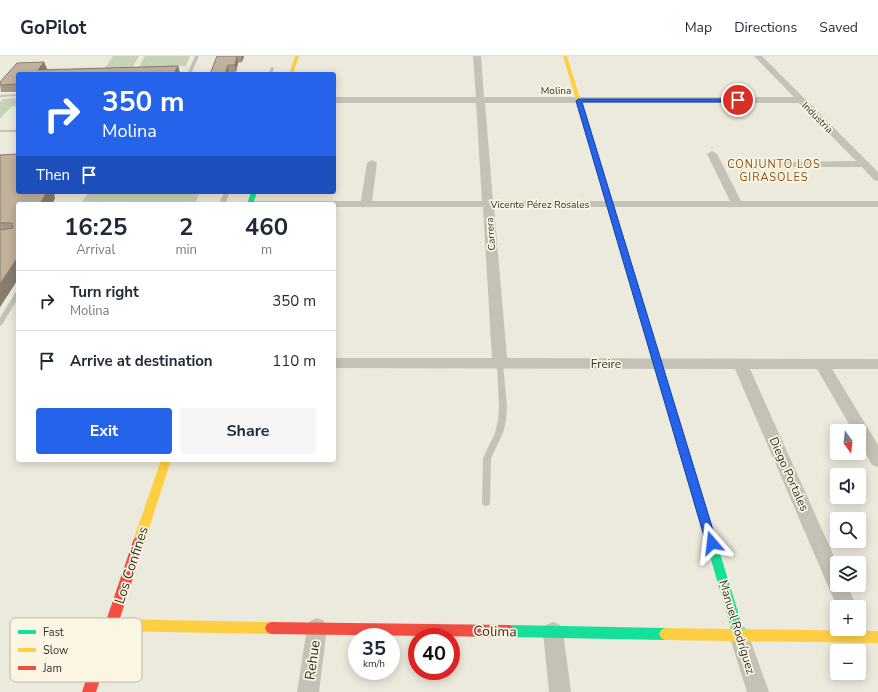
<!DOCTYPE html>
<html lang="en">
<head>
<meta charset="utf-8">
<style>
	body { margin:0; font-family:"Nunito Sans",sans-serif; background:#f6f6f7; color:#1f2937; height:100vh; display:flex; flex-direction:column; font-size:15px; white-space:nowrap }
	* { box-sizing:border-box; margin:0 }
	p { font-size:13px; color:#747a83 }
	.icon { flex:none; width:22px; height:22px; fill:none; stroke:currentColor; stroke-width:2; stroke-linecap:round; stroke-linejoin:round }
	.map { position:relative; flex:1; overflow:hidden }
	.panel { position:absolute; left:16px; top:146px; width:320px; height:260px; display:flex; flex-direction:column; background:#fff; border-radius:4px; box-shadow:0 2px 10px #0003 }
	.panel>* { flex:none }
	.top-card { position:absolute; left:16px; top:16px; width:320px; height:122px; border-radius:4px; box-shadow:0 2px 10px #0003; background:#2563eb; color:#fff; overflow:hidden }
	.needle { width:26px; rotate:165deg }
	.tools { position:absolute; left:830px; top:368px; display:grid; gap:8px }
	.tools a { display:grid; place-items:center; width:36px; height:36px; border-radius:4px; background:#fff; box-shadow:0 2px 10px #0003; font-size:20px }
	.speed { position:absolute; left:348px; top:572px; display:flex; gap:8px; font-size:20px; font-weight:700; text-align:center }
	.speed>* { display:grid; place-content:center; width:52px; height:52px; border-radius:50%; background:#fff; box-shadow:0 2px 10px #0003; line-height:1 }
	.speed small { font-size:10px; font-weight:400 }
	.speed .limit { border:6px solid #d22; background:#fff; color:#111 }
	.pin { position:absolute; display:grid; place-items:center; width:34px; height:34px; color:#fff; margin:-17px; border:2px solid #fff; border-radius:50%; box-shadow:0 1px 4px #0007 }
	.me { position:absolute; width:44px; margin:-22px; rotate:343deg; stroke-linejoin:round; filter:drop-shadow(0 0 3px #0008) }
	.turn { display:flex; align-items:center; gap:14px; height:84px; padding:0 20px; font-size:18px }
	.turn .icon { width:52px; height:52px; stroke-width:2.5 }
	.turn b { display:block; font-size:28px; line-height:34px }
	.then { display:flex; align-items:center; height:38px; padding:0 20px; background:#0003; gap:8px; font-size:15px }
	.eta { display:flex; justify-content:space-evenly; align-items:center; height:68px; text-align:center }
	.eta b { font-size:24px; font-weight:700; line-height:28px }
	.cta { display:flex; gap:8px; margin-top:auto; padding:8px 20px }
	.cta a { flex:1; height:46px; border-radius:4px; background:#2563eb; color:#fff; font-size:16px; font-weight:700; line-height:46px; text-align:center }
	.cta a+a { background:#f6f6f7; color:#1f2937 }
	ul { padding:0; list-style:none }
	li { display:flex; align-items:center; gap:12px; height:60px; padding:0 20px; border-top:1px solid #e0e1e3 }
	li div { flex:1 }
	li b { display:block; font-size:15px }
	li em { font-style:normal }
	header { display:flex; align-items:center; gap:24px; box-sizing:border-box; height:56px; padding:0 20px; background:#fff; border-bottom:1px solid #e0e1e3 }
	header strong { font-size:19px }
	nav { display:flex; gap:22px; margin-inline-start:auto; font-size:14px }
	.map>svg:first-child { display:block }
	.green { fill:#c6d3b6 }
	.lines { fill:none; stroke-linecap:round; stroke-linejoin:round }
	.path { stroke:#bdb9ae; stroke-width:2; stroke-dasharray:1.5 1.5; stroke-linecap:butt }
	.lane { fill:#c4c1b6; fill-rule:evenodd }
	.street { fill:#c4c1b6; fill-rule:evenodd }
	.fast { fill:#16e098; fill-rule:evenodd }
	.slow { fill:#ffcf43; fill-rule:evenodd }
	.jam { fill:#f24e42; fill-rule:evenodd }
	.wall { fill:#a69887 }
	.shaded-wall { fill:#877c6e }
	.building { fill:#c1b19d; stroke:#877c6e }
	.route { fill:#2563eb; stroke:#184099 }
	.labels { text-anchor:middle; stroke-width:3.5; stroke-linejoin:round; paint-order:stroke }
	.far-street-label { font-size:10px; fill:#352e25; stroke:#faf6e3 }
	.far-neighbourhood-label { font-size:11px; letter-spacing:1px; fill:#87531a; stroke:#faf6e3 }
	.street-label { font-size:12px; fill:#352e25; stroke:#faf6e3 }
	.near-street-label { font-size:14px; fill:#352e25; stroke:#faf6e3 }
	.key { fill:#faf6e3; stroke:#bfbaaa; stroke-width:1 }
	.key-label { font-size:11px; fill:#352e25 }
</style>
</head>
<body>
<header>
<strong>GoPilot</strong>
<nav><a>Map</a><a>Directions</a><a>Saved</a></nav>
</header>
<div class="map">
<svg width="878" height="636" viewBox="0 0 878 636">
	<rect width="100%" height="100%" fill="#ece9dd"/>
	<path class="green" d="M 113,0 L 139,0 L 131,14 L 103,15 Z
		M 145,0 L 190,0 L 186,10 L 139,11 Z
		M 18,42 L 18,49 L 11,51 L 0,63 L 0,46 L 3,43 Z
		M 88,136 L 200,136 L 195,148 L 81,148 Z"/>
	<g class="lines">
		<path class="path" d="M 731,108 L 753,105 L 771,107"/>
		<path class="lane" d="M 195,0 L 199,0 L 191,18 L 187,18 Z
			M 271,11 L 274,12 L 272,18 L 268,18 Z
			M 18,38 L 18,40 L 0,41 L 0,39 Z
			M 0,74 L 18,74 L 18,76 L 0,76 Z
			M 224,136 L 230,136 L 225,148 L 219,148 Z
			M 18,235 L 18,242 L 2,269 L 0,270 L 0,262 L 15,237 Z
			M 498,305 L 502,305 L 503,307 L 507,351 L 506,364 L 503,377 L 491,402 L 490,447 L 489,449 L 486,450 L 483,449 L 482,447 L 483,402 L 495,377 L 498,364 L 499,351 L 497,307 Z"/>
		<path class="street" d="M 473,0 L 481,0 L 484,41 L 794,41 L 754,0 L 762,0 L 878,116 L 878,125 L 874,124 L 862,111 L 779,111 L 778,109 L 779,107 L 783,106 L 856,105 L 799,47 L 485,47 L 493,145 L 730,145 L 707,98 L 712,95 L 717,98 L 741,145 L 878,145 L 878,151 L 494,151 L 507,302 L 878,303 L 878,313 L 832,313 L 878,389 L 878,411 L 872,409 L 859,386 L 859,375 L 853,375 L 817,313 L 750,313 L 837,507 L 837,529 L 847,529 L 857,551 L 837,551 L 735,313 L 334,312 L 334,302 L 492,302 L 483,151 L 334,151 L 334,148 L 244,148 L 250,145 L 361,145 L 367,107 L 372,104 L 377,107 L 372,145 L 482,145 L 476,47 L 334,47 L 334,41 L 476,41 Z
			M 317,562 L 324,565 L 327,572 L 319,636 L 297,636 L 307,572 L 310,565 Z
			M 553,566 L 560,569 L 563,576 L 571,636 L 549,636 L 543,576 L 546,569 Z
			M 739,569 L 746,572 L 769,636 L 747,636 L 729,579 L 732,572 Z"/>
		<path class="fast" d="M 251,136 L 257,136 L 253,148 L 247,148 Z
			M 657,302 L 661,305 L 745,579 L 743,583 L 739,585 L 735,583 L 733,579 L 653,305 Z
			M 509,569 L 665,572 L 669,574 L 671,578 L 669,582 L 665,584 L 509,581 L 505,579 L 503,575 L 505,571 Z"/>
		<path class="slow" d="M 295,0 L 299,0 L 293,18 L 289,18 Z
			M 563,0 L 567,0 L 661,305 L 660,307 L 657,308 L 653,305 Z
			M 161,404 L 171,404 L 145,485 L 143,488 L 139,490 L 135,488 L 133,485 Z
			M 111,563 L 271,566 L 275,568 L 277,572 L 275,576 L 271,578 L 111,575 L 107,573 L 105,569 L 107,565 Z
			M 665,572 L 878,575 L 878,587 L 665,584 L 661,582 L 659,578 L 661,574 Z"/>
		<path class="jam" d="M 139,480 L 143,482 L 145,485 L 96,636 L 82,636 L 133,485 L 135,482 Z
			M 271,566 L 509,569 L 513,571 L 515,575 L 513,579 L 509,581 L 271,578 L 267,576 L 265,572 L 267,568 Z"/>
	</g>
	<path class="wall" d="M 217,0 L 244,0 L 242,6 L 238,7 L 236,16 L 229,16 Z
		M 44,6 L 47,13 L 47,14 L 178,10 L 180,17 L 179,18 L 18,18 L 18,36 L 1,36 L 0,26 Z
		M 0,99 L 18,136 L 56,136 L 54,139 L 55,142 L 52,148 L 18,148 L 18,223 L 0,251 Z"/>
	<path class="shaded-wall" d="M 237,0 L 238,7 L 236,16 L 235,9 Z
		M 241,0 L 244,0 L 242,6 Z
		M 44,6 L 47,13 L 43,18 L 38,14 Z
		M 228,9 L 229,16 L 228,18 L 225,18 Z
		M 178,10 L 180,17 L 179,18 L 174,18 Z
		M 47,136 L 56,136 L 54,139 L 55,142 L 52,148 L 40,148 Z
		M 18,201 L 18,223 L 0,251 L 0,228 Z"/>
	<path class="building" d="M 217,0 L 237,0 L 235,9 L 228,9 L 225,18 L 210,18 Z
		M 44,6 L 38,14 L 178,10 L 174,18 L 18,18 L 18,28 L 0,29 L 0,26 L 17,7 Z
		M 18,98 L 18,136 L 47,136 L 40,148 L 18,148 L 18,201 L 0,228 L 0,174 L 13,172 L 12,167 L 0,167 L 0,99 Z"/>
	<path class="route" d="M 578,43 L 738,43 L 740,44 L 738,46 L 582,46 L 717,487 L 716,491 L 712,492 L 707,491 L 706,487 L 576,45 Z"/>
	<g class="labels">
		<g class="far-street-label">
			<text x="556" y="38">Molina</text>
			<text transform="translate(818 61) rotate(45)" y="4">Industria</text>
			<text x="540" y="152">Vicente Pérez Rosales</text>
			<text transform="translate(490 178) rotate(-94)" y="4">Carrera</text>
		</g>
		<g class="far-neighbourhood-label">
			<text x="774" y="112">CONJUNTO LOS<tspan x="774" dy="13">GIRASOLES</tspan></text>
		</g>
		<g class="street-label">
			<text x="606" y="312">Freire</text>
			<text transform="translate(789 418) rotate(66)" y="4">Diego Portales</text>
			<text transform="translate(737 571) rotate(73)" y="4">Manuel Rodríguez</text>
		</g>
		<g class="near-street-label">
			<text transform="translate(131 509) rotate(-72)" y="5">Los Confines</text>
			<text transform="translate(495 575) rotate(1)" y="5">Colima</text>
			<text transform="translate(312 604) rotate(-82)" y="5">Rehue</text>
		</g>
	</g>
	<rect x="10" y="562" width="132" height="64" rx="6" class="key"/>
	<rect x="18" y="574" width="18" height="4" fill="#16e098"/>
	<rect x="18" y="592" width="18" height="4" fill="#ffcf43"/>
	<rect x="18" y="610" width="18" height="4" fill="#f24e42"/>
	<g class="key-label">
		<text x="43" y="580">Fast</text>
		<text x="43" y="598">Slow</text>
		<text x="43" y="616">Jam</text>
	</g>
</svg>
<div class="tools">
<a><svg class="needle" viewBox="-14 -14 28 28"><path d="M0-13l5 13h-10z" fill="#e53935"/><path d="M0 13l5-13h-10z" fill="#747a83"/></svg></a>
<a><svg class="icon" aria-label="sound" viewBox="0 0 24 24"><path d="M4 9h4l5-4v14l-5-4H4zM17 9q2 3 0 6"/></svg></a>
<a><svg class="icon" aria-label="search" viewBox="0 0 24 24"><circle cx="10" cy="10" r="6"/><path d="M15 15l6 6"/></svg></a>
<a><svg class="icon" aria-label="layers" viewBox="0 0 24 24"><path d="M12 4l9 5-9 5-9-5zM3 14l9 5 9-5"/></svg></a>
<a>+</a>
<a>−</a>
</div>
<div class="speed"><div>35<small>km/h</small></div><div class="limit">40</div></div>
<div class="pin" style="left:738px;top:44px;background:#d93025"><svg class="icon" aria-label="arrive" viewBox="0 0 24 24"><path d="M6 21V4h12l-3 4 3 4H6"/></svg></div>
<svg class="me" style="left:712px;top:487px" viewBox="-20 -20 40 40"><path d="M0-17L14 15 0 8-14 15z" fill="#2563eb" stroke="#fff" stroke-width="4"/></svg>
<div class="top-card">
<div class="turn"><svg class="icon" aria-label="right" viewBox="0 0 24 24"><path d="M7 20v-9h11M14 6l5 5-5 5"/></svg><div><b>350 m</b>Molina</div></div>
<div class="then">Then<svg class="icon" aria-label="arrive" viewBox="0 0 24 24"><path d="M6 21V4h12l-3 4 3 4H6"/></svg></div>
</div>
<section class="panel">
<div class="eta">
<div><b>16:25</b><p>Arrival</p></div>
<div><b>2</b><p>min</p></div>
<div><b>460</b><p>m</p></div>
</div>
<ul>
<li><svg class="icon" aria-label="right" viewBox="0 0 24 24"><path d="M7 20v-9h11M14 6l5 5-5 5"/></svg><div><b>Turn right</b><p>Molina</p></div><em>350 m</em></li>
<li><svg class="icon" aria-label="arrive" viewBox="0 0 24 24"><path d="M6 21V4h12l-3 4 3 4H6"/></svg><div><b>Arrive at destination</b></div><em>110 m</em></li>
</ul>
<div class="cta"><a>Exit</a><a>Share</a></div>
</section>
</div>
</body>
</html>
